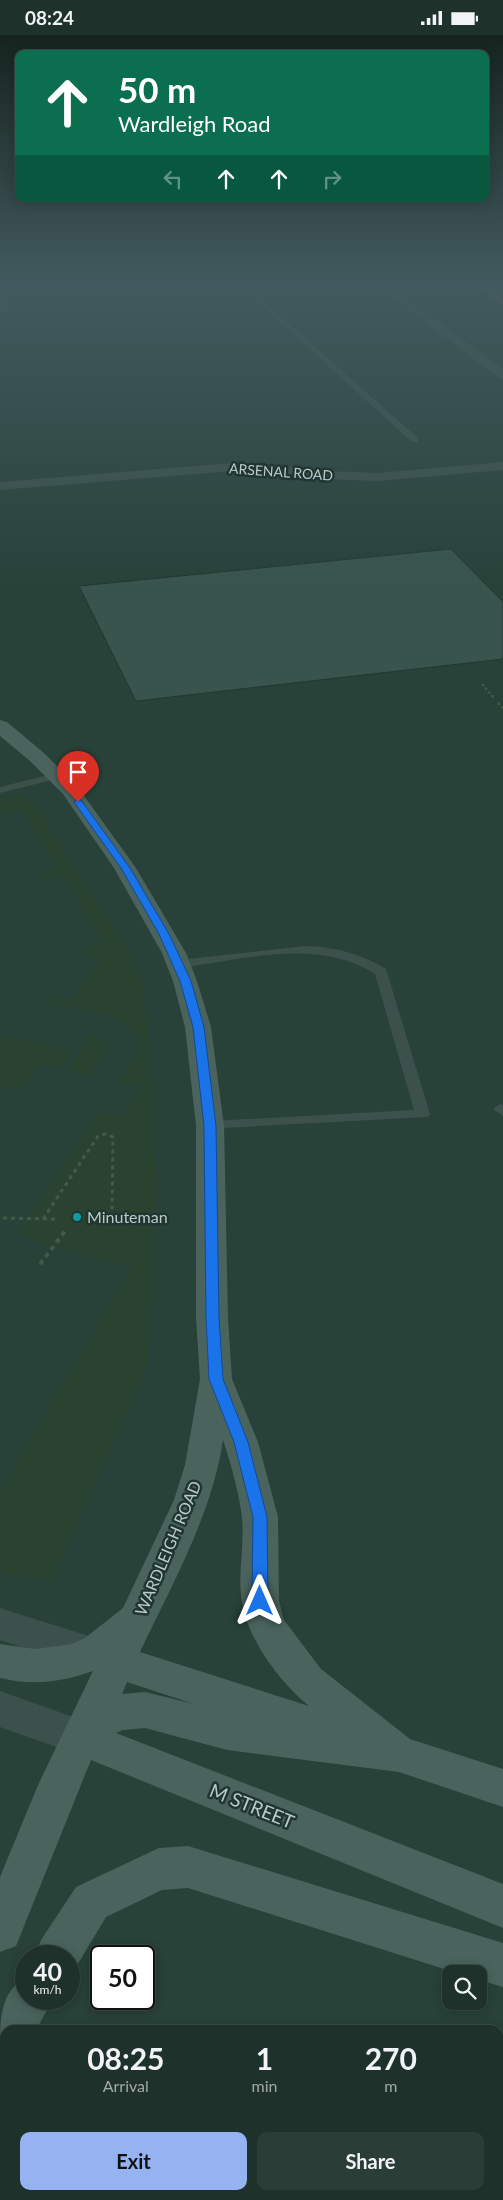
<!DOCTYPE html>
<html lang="en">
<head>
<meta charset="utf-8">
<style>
	body { margin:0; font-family:Lato,sans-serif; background:#2b3d37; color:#f1f3f6; height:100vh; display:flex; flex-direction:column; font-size:19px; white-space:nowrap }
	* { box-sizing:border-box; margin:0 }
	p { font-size:16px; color:#a1a9a9 }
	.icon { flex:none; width:28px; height:28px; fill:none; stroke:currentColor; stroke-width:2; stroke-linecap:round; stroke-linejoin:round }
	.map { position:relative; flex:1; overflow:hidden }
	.side { position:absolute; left:0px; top:1990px; width:504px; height:175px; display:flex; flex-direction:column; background:#1e312b; border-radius:15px 15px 0 0; box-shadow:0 2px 12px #0003,0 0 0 1px #3c4c47 }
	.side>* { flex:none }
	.top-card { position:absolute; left:15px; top:15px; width:474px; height:152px; border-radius:10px; box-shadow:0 2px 12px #0003,0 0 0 1px #3c4c47; background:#0b6e4f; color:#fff; overflow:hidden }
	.controls { position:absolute; left:442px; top:1930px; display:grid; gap:10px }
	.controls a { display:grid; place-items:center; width:45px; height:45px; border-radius:10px; background:#1e312b; box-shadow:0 2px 12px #0003,0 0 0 1px #3c4c47; font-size:25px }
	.speed { position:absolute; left:15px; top:1910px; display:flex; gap:10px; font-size:25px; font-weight:700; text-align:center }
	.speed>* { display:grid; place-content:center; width:65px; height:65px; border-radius:50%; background:#1e312b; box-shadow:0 2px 12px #0003,0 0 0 1px #3c4c47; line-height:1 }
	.speed small { font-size:12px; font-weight:400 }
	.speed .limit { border:2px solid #111; border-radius:8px; background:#fff; color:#111 }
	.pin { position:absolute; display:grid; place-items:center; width:42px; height:42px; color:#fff; margin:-51px -21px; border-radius:50% 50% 50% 0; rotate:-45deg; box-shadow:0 0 5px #0007 }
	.pin .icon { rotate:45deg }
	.me { position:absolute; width:55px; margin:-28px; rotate:0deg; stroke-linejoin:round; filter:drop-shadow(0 0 4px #0008) }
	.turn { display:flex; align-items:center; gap:18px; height:105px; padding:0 20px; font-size:22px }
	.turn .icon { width:65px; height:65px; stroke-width:2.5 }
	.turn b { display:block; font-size:35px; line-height:42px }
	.lanes { display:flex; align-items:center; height:48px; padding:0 20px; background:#0003; justify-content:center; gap:25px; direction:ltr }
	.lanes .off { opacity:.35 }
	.eta { display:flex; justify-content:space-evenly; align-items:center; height:85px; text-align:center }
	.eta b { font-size:30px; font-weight:700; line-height:35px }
	.cta { display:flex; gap:10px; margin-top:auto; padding:10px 20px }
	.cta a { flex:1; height:58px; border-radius:10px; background:#95b2f1; color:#111; font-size:20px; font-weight:700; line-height:58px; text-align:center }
	.cta a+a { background:#2b3d37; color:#f1f3f6 }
	.status { display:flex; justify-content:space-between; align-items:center; height:35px; padding:0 25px; background:#1e312b; direction:ltr }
	.status svg { height:14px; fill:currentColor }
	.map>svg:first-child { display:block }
	.green { fill:#2a4230 }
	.building { fill:#38544c; stroke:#233832 }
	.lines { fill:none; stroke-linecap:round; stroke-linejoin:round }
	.path-far2 { stroke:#445a48; stroke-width:2.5; stroke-dasharray:2.5 2.5; stroke-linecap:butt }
	.path-far1 { stroke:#445a48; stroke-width:3; stroke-dasharray:4 4; stroke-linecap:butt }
	.path { stroke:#445a48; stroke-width:4; stroke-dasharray:4.5 4.5; stroke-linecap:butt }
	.service { fill:#3c514b; fill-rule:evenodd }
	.minor { fill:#3c514b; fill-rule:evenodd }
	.secondary { fill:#4b635d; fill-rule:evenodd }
	.motorway { fill:#765a61; fill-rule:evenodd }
	.route { fill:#1a73e8; stroke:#114b97 }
	.culture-dot { fill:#0f9aa8; stroke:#213630; stroke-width:2 }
	.labels { text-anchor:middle; stroke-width:5; stroke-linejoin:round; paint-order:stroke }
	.far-street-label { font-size:14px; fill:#b9cbc6; stroke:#213630 }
	.poi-label { font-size:16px; fill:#b9cbc6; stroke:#213630; text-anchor:start }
	.street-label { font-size:16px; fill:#b9cbc6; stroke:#213630 }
	.near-street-label { font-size:19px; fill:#b9cbc6; stroke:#213630 }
</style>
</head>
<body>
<div class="status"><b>08:24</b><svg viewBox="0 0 49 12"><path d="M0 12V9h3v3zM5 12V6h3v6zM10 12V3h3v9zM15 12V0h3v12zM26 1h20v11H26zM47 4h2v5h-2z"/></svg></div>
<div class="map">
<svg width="503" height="2165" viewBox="0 0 503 2165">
	<rect width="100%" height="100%" fill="#284139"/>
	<path class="green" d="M 18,761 L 32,766 L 130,918 L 142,947 L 148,996 L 157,1156 L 147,1331 L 51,1546 L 19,1540 L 11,1542 L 0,1536 L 0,1456 L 132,1232 L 38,1208 L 22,1199 L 22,1194 L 97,1079 L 103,1077 L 123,1081 L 142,1052 L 119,1047 L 137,1019 L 142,1005 C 120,977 80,975 47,968 L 46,964 L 54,961 L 72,964 L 102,924 L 85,920 L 81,915 L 104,908 L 64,841 L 50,844 L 42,841 L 44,838 L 59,834 L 23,775 L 3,779 L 0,775 L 0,762 Z
		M 0,1000 L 73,1016 L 60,1033 L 39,1029 L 19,1055 L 0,1051 Z
		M 92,1000 L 105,1008 L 106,1015 L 88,1040 L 67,1035 Z"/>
	<path class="building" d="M 451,514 L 503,567 L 503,624 L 136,666 L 79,551 Z"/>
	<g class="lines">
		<path class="path-far2" d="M 482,649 L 494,663
			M 498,668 L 503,673"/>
		<path class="path-far1" d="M 3,1183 L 56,1184
			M 43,1184 L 98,1101 L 105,1099 L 113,1102 L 112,1182 L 91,1183"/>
		<path class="path" d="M 40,1229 L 66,1195"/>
		<path class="service" d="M 236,247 L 242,247 L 418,403 L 418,407 L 412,407 Z
			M 56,738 L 60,739 L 60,743 L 0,758 L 0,752 Z
			M 305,911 C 335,912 360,918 386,934 L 430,1079 L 428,1082 L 205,1094 L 202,1091 L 210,1086 L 414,1075 L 375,939 C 317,902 243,925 179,933 L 172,929 L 179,925 Z
			M 500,1069 L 503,1070 L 503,1081 L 493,1074 Z"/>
		<path class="minor" d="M 373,247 L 385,247 L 503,334 L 503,344 L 499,343 Z
			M 0,264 L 11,270 L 4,278 L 0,279 Z
			M 244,427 L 323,436 L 378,438 L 503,427 L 503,435 L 378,446 L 323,444 L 244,435 L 0,455 L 0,447 Z
			M 0,1573 L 114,1609 L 119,1621 L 114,1633 L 100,1638 L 0,1605 Z
			M 0,1656 L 96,1690 L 102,1703 L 96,1716 L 82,1721 L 0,1692 Z"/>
		<path class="secondary" d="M 0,685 L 7,687 L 44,718 L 77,751 L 136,833 L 186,918 L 197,946 L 211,992 L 224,1091 L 228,1283 L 232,1344 L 258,1407 L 278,1482 L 279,1566 L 284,1585 L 321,1634 L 410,1704 L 503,1734 L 503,1772 L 399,1737 L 227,1715 L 145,1693 L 123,1695 L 116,1698 L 503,1849 L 503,1893 L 91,1725 L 16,1911 L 0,1917 L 0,1842 L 38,1750 L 93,1636 C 62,1647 32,1651 0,1643 L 0,1609 L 35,1614 L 72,1609 L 85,1603 L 123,1573 L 174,1465 L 185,1430 L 200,1344 L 196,1283 L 196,1091 L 185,992 L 173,946 L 162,918 L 114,833 L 63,759 L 30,726 L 0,701 ZM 223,1405 C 230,1426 240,1461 242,1483 C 245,1510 237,1539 242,1567 C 247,1603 280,1648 309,1671 L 140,1617 C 172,1549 212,1480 223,1405 ZM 127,1647 L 194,1669 L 145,1657 L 122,1659 Z
			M 188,1811 L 503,1908 L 503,1952 L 479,1945 L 479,1939 L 460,1939 L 188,1853 L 162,1855 L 106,1882 L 73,1937 L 69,1938 L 69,1921 L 35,1921 L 41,1905 L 76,1852 L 159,1813 Z
			M 26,1943 L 26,1964 L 53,1964 L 36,1995 L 5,1995 L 5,2016 L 0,2014 C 0,1985 0,1956 26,1943 Z"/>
		<path class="motorway" d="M 467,247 L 479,247 L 503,262 L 503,270 Z"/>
	</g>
	<linearGradient id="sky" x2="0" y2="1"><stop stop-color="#16241f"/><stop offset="0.45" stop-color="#425a5f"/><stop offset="1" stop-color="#425a5f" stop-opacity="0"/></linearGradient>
	<rect width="503" height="550" fill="url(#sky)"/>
	<path class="route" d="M 75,765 L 81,765 L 130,833 L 169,899 L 191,946 L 204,992 L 216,1091 L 219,1283 L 223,1344 L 248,1407 L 267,1482 L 268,1566 L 266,1571 L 260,1573 L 255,1571 L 252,1566 L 253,1482 L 234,1407 L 209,1344 L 206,1283 L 204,1091 L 193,992 L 180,946 L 159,899 L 121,833 L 74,767 Z"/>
	<circle class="culture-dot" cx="77" cy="1182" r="5"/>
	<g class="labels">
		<g class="far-street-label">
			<text transform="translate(281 437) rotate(4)" y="5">ARSENAL ROAD</text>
		</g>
		<g class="poi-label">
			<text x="87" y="1188">Minuteman</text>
		</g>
		<g class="street-label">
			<text transform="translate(168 1513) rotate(-67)" y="6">WARDLEIGH ROAD</text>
		</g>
		<g class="near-street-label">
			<text transform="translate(252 1771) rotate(22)" y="7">M STREET</text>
		</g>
	</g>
</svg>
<div class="controls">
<a><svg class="icon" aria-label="search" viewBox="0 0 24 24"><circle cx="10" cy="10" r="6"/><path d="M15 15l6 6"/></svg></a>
</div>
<div class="speed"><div>40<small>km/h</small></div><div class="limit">50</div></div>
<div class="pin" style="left:78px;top:767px;background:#d93025"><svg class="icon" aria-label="arrive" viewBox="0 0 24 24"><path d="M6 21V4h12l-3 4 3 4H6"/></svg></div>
<svg class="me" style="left:260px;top:1566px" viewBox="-20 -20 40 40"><path d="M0-17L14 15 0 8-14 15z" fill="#1a73e8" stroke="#fff" stroke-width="4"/></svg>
<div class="top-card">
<div class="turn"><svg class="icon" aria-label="ahead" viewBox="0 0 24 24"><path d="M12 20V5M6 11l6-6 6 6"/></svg><div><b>50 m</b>Wardleigh Road</div></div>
<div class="lanes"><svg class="icon off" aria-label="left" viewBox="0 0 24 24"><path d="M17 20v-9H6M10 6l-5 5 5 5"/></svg><svg class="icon" aria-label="ahead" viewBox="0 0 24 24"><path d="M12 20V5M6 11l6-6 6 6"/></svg><svg class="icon" aria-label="ahead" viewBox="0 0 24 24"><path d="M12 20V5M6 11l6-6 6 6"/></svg><svg class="icon off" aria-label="right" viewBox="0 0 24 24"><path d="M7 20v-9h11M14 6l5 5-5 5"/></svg></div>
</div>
<section class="side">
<div class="eta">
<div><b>08:25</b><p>Arrival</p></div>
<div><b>1</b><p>min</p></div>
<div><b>270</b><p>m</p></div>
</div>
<div class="cta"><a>Exit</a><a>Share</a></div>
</section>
</div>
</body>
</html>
